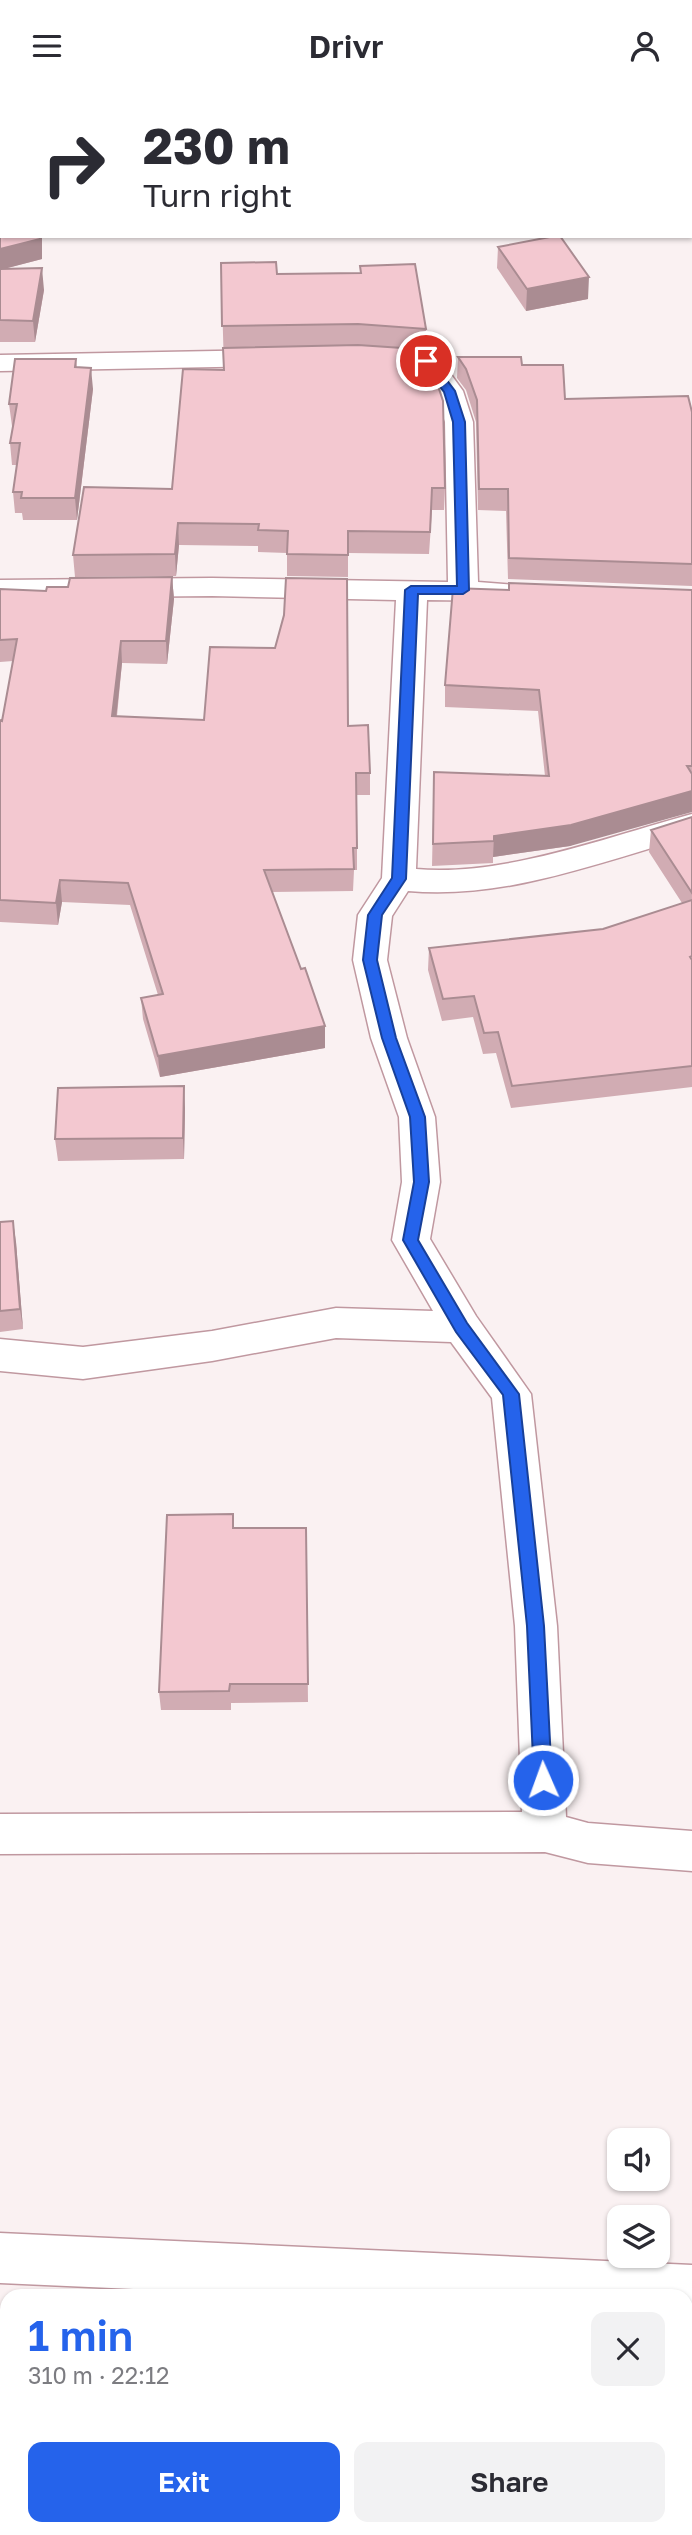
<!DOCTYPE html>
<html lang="en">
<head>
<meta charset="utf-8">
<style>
	body { margin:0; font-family:"Golos Text",sans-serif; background:#f2f2f3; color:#2b2b33; height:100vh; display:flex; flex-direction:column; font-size:26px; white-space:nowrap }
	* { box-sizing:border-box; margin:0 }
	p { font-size:23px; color:#7c7c81 }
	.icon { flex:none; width:38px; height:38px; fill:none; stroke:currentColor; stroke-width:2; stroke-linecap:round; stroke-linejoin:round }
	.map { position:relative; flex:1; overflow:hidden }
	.side { position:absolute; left:0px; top:2198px; width:693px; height:247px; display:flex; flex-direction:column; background:#fff; border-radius:21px 21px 0 0; box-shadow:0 2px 5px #0004 }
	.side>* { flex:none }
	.hud { position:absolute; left:0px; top:0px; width:693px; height:147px; box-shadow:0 2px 5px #0004; background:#fff; color:#2b2b33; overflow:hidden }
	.fabs { position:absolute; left:607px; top:2037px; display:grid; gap:14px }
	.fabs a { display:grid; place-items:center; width:63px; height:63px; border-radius:14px; background:#fff; box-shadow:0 2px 5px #0004; font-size:35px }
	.pin { position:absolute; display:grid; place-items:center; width:60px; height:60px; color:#fff; margin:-30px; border:4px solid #fff; border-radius:50%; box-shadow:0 2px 7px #0007 }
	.me { position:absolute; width:77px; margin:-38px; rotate:358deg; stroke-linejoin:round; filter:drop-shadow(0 0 5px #0008) }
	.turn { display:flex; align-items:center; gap:24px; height:147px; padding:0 28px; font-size:32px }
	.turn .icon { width:91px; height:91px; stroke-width:2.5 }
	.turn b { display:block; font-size:49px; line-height:60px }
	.round { display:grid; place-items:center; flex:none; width:74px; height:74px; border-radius:14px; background:#f2f2f3 }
	.headline { display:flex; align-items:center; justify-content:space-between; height:119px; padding:0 28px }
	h1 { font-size:42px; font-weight:600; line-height:52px; color:#2563eb }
	.primary-button { display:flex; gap:14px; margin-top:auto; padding:14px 28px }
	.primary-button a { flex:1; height:80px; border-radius:14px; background:#2563eb; color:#fff; font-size:28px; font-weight:600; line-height:80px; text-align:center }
	.primary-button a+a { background:#f2f2f3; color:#2b2b33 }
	header { display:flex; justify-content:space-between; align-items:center; height:91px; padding:0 28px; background:#fff; font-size:32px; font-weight:600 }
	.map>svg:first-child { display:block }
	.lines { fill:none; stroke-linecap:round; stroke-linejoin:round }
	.street-casing { stroke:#c098a0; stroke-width:3 }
	.highway-casing { stroke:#c098a0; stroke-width:3 }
	.street { fill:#fff; fill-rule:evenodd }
	.highway { fill:#fff; fill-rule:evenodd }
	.wall { fill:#d1acb3 }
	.shaded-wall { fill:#aa8c92 }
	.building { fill:#f3c8d0; stroke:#aa8c92; stroke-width:2 }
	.route { fill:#2563eb; stroke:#184099; stroke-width:2 }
</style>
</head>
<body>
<header><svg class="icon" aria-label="menu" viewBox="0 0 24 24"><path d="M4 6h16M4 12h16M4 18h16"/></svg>Drivr<svg class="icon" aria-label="person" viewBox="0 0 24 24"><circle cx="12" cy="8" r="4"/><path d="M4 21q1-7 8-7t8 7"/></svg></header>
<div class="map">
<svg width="692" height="2444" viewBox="0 0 692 2444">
	<rect width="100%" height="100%" fill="#faf1f2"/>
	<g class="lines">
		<g class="street-casing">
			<path id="street" d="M 373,258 L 436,263 L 463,300 L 473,331 L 478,491 L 516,494 L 520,501 L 516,508 L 505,510 L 427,509 L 416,778 C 503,786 607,746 692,723 L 692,745 C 600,771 505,809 408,800 L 392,825 L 387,869 L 407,947 L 435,1026 L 440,1091 L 430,1148 L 476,1225 L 531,1303 L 557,1535 L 566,1726 L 588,1732 L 692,1740 L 692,1780 L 588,1772 L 545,1761 L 0,1763 L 0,1723 L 522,1721 L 515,1535 L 492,1307 L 451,1251 L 336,1247 L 212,1270 L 83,1288 L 0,1280 L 0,1248 L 83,1256 L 212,1240 L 336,1217 L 433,1220 L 392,1149 L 402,1091 L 399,1026 L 371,947 L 353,869 L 358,824 L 382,787 L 396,509 L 212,505 L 0,507 L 0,489 L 212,487 L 448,491 L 445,331 L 435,301 L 418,277 L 363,272 L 359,266 L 363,260 Z
				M 274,259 L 284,261 L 288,267 L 284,273 L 274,275 L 0,280 L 0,264 Z"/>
		</g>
		<g class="highway-casing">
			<path id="highway" d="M 0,2142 L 692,2174 L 692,2224 L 686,2223 L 686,2205 L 289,2205 L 0,2192 Z
				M 0,2266 L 7,2266 L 7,2316 L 0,2316 Z
				M 686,2304 L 692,2305 L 692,2355 L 686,2354 Z"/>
		</g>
		<use href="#street" class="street"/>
		<use href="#highway" class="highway"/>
	</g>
	<path class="wall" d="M 0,0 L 123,0 L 123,2 L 2,2 L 2,12 L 0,12 Z
		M 0,57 L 42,168 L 3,178 L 44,199 L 35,251 L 0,251 Z
		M 498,156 L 588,208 L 526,220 L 497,177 Z
		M 221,172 L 277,183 L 360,182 L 360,175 L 426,238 L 425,260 L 418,259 L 445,397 L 444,419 L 432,419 L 429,463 L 348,462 L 348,486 L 287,485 L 287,462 L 258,461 L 258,455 L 179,454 L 176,485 L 75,486 L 73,464 L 172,398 L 224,279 Z
		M 458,266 L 522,274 L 565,308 L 692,321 L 692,495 L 508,488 L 506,420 L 478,419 L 476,331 L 466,299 L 457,287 Z
		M 76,268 L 77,276 L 93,298 L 77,429 L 23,429 L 22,422 L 15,422 L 13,401 L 17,374 L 12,374 L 10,352 L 13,335 L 12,335 L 9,313 Z
		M 172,486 L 174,508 L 167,573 L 122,572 L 117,625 L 348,635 L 370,682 L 370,704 L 357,704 L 357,779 L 354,779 L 353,800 L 272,801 L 301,878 L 325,935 L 325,957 L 160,986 L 143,928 L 141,907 L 158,904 L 130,814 L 62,811 L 58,834 L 0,831 L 0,629 L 2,630 L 13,570 L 0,571 L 0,498 L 46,500 L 68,496 Z
		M 509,499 L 692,499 L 692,700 L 570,755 L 493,766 L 493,772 L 432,775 L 434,681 L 545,685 L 538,620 L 445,616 L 445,594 Z
		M 692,726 L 692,996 L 511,1017 L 496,962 L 483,963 L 473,926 L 442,930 L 428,879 L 429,857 L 603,838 L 682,812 L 649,761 L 651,739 Z
		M 185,1017 L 184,1068 L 58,1070 L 55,1048 Z
		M 0,1131 L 16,1151 L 23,1238 L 0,1241 Z
		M 234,1437 L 306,1437 L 308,1611 L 231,1612 L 231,1619 L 161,1619 L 159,1601 Z"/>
	<path class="shaded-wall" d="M 40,145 L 42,145 L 42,168 L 0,179 L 0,158 Z
		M 42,177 L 44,199 L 35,251 L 33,230 Z
		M 589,186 L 588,208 L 526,220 L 527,198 Z
		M 91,277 L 93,298 L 77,429 L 75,407 Z
		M 178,432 L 179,454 L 176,485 L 175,463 Z
		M 172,486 L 174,508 L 167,573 L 166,550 Z
		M 121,550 L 122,572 L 114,647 L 112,625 Z
		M 692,700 L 692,721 L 570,755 L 493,766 L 494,745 Z
		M 60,789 L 62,811 L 58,834 L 56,812 Z
		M 325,935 L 325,957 L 160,986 L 158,965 Z
		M 184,995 L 185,1017 L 184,1068 L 183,1047 Z
		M 13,1130 L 16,1151 L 23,1238 L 20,1218 Z"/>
	<path class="building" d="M 10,0 L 121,0 L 120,2 L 10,2 Z
		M 207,0 L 266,0 L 267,2 L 208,2 Z
		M 2,56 L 2,145 L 40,145 L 40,148 L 0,158 L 0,57 Z
		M 555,145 L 560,145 L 589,186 L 527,198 L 498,156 Z
		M 276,171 L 277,183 L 361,182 L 360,175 L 415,173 L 426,238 L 358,233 L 222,235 L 221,172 Z
		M 42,177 L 33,230 L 0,229 L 0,178 Z
		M 358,254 L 417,258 L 433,280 L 443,310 L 445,397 L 432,397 L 430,441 L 348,440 L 348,464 L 287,463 L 288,440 L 258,439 L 259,433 L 178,432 L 175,463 L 73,464 L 84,396 L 172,398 L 183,278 L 224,279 L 223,257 Z
		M 458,266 L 521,266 L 522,274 L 563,274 L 565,308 L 688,305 L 692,321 L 692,473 L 509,467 L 508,398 L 479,398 L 477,309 L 466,278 Z
		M 15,268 L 76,268 L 75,276 L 91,277 L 75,407 L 21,407 L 22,401 L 13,401 L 20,352 L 10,352 L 17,313 L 9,313 Z
		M 172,486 L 166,550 L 121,550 L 112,625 L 204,629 L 210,556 L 275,557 L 284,524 L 286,487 L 347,488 L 348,635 L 368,634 L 370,682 L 356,682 L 357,757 L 353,757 L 354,778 L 264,779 L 301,878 L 305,877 L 325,935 L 158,965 L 141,907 L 163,903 L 128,792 L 60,789 L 56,812 L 0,809 L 0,629 L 2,630 L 17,548 L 0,549 L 0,498 L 46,500 L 47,496 L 68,496 L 70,487 Z
		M 509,492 L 692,499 L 692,675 L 687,675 L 692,683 L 692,700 L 571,734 L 494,745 L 494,750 L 433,753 L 434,681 L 549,685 L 539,599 L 445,594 L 453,497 L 509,499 Z
		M 692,726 L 692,802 L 651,739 Z
		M 692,809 L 692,865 L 690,866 L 692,869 L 692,975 L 512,995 L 498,941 L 484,942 L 474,905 L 443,908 L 429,857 L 603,838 Z
		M 184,995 L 183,1047 L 55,1048 L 58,997 Z
		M 13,1130 L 20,1218 L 0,1220 L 0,1131 Z
		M 233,1423 L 233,1437 L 306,1437 L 308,1593 L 230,1593 L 229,1600 L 159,1601 L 167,1424 Z"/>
	<path class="route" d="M 426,266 L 430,267 L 455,300 L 465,331 L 469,499 L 463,503 L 418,503 L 406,788 L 382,824 L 377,869 L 396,947 L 425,1026 L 429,1091 L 418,1149 L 467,1232 L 519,1303 L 544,1535 L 552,1689 L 549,1695 L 543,1697 L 536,1695 L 534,1689 L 527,1535 L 503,1304 L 456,1241 L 403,1149 L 414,1091 L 410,1026 L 382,947 L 363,869 L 368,824 L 392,787 L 405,499 L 411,495 L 457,495 L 453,331 L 444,301 L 420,270 Z"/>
</svg>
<div class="fabs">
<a><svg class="icon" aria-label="sound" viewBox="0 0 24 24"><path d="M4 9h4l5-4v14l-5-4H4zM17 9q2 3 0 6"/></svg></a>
<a><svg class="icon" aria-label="layers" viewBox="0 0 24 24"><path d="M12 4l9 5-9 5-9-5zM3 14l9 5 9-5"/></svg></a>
</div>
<div class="pin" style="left:426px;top:270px;background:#d93025"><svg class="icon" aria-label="arrive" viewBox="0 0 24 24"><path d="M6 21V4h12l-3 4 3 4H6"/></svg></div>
<svg class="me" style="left:543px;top:1689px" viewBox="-20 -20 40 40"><circle r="17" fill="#2563eb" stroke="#fff" stroke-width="3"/><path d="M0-11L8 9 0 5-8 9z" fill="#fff"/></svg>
<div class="hud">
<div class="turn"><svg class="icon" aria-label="right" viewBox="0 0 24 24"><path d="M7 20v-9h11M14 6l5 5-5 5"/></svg><div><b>230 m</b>Turn right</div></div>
</div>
<section class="side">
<div class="headline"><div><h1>1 min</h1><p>310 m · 22:12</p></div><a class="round"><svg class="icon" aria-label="close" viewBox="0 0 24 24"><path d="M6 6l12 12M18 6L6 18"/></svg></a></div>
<div class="primary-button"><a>Exit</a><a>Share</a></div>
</section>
</div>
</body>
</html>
